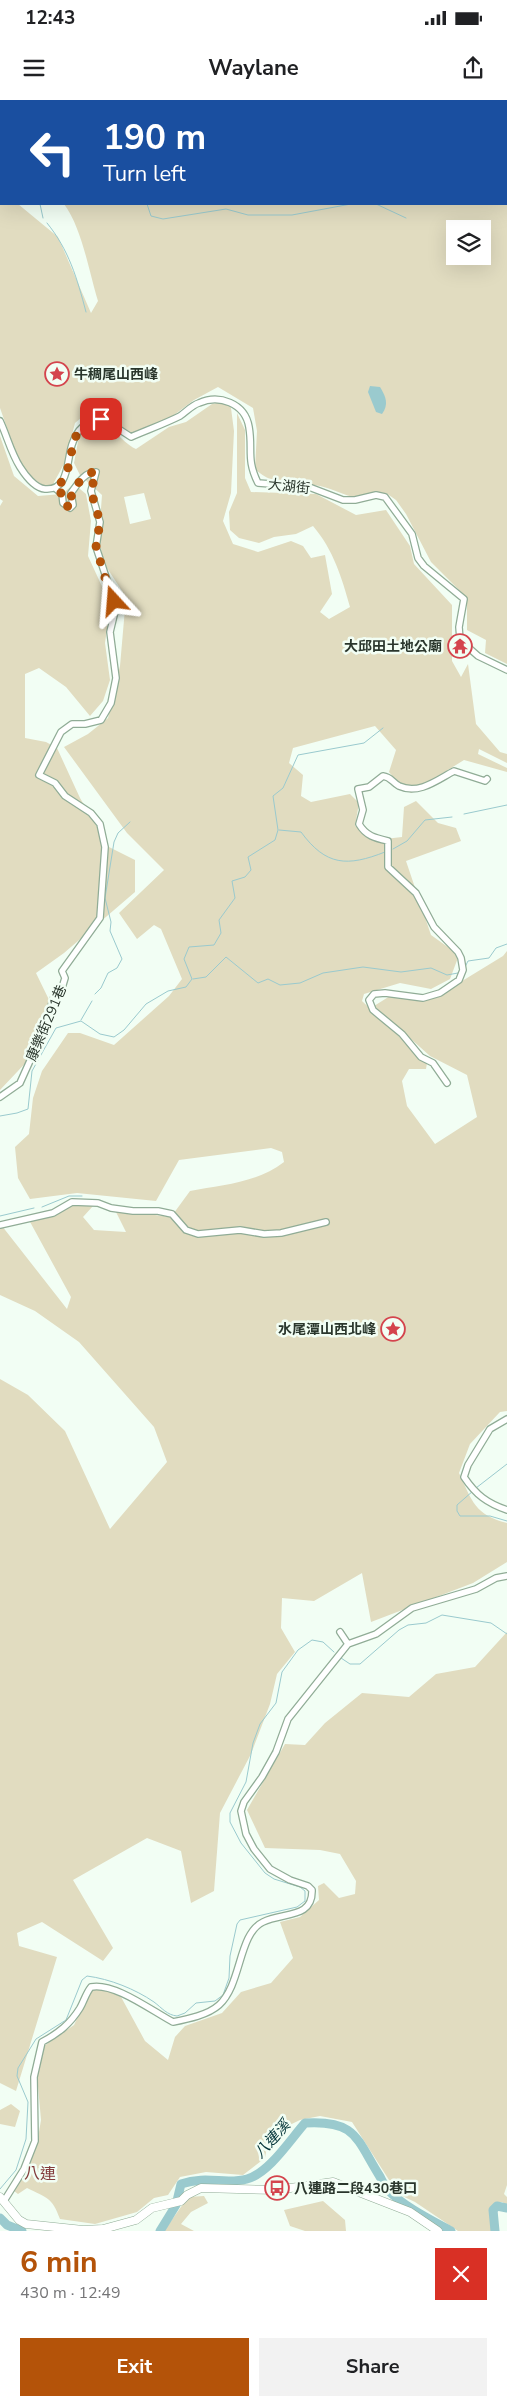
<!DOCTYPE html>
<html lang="en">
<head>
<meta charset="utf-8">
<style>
	body { margin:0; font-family:"Nunito Sans","Noto Sans TC",sans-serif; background:#f2f2f2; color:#202124; height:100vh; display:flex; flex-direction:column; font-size:19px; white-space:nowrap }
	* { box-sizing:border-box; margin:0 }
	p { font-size:16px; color:#757577 }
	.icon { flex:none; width:28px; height:28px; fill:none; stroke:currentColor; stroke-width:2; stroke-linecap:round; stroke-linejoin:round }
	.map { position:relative; height:2131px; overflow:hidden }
	.details { display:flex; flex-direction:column; background:#fff; flex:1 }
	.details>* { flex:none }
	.hud { position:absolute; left:0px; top:0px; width:508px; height:105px; box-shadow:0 5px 20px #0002; background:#1a4fa0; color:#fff; overflow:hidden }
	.buttons { position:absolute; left:446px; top:120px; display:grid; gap:10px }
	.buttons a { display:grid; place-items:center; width:45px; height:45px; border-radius:0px; background:#fff; box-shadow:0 5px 20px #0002; font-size:25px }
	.pin { position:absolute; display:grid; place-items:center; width:42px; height:42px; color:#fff; margin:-21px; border-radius:10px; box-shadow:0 2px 8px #0006 }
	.me { position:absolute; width:55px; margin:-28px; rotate:341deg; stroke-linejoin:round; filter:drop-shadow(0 0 4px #0008) }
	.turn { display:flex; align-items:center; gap:18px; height:105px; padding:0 20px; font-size:22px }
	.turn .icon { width:65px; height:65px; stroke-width:2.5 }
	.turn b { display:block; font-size:35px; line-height:42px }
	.round { display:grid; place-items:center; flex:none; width:52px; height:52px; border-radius:0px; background:#f2f2f2 }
	.head { display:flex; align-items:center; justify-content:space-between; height:85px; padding:0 20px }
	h1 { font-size:30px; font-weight:700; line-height:38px; color:#b45309 }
	.button { display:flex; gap:10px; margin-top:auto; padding:10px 20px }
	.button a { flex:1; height:58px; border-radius:0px; background:#b45309; color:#fff; font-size:20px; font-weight:700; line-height:58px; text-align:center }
	.button a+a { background:#f2f2f2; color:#202124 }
	.status { display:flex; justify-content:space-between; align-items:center; height:35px; padding:0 25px; background:#fff; direction:ltr }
	.status svg { height:14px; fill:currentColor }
	header { display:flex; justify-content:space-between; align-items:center; height:65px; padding:0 20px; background:#fff; font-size:22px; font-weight:700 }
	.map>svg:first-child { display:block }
	.green { fill:#e1dcc0; fill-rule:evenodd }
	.water { fill:#9acace }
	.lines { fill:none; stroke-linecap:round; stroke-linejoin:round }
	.stream { stroke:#9acace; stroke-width:1 }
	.river { stroke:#9acace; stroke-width:9 }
	.street-casing { stroke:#90ac96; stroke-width:8 }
	.secondary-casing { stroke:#90ac96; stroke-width:9 }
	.street { stroke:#fff; stroke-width:5.5 }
	.secondary { stroke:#fff; stroke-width:8 }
	.route { stroke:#b45309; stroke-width:9; stroke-dasharray:0 16.2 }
	.labels { text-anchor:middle; stroke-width:5; stroke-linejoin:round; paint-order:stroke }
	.poi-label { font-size:14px; font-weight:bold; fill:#2a362c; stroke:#f2fef4; text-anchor:start }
	.street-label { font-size:14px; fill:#2a362c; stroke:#f2fef4 }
	.water-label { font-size:15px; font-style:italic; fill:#033438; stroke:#f2fef4 }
	.quarter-label { font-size:16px; fill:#843c3d; stroke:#f2fef4 }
</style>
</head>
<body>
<div class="status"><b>12:43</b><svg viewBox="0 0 49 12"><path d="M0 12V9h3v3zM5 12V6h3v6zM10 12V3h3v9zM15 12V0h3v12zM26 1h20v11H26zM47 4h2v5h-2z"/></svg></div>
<header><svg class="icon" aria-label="menu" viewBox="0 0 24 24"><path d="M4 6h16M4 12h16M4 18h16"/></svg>Waylane<svg class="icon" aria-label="share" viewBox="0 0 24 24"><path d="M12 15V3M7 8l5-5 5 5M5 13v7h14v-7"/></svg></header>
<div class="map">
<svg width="507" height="2131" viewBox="0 0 507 2131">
	<rect width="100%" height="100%" fill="#f2fef4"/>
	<path class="green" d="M 80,0 L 507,0 L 507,564 L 485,553 L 486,540 L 467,530 L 467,498 L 431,462 L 406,414 L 396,400 L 386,393 C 380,395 371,399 364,399 C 348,398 335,389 320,386 C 295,381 275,388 255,369 L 257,331 L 253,308 L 218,287 L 194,300 L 170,318 L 133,334 L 93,308 L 75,323 L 65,362 L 51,388 L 41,384 L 29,375 L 18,359 L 0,308 L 0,45 L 1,104 L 18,104 L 58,137 L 91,213 L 98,201 C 89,172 82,128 64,104 L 506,104 L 506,1 ZM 455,129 L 482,129 L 482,156 L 455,156 Z
		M 227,301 L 231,308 L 234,331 L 231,393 L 223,421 L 233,444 L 258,452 L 291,441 L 303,446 L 311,458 L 325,455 L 332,494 L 320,512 L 329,519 L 350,507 C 342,478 333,449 313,426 L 296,434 L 274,437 L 259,443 L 239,438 L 230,430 L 229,412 L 237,393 L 237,313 L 245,330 L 245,378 L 251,392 L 316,394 L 356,415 L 386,410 L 410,446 L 414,464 L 452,505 L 452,561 L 461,577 L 468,564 L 476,624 L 500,652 L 507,654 L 507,663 L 479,649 L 478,654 L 507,668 L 507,672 L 464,660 L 411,693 L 400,685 L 389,672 L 396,650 L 375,626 L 293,648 L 289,663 L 303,675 L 301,696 L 311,702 L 350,694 L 359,703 L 355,726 L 385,739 L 402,737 L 404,707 L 416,701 L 438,723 L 456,728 L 461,741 L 406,761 L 431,835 L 459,855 L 450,879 L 431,889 L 400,883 L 364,894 L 362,901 L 427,963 L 426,969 L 409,969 L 402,981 L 407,1006 L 435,1044 L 477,1017 L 467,975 L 430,956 L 374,906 L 390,896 L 436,897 L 503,856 L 507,851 L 507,1311 L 500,1312 L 470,1344 L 459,1373 C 472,1401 475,1415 507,1423 L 507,1462 L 473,1483 L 371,1522 L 362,1473 L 314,1501 L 282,1498 L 281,1528 L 295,1552 L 277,1574 L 270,1604 L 251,1654 L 220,1713 L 214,1791 L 191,1803 L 181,1751 L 147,1738 L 73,1780 L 113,1848 L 103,1861 L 42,1822 L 17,1833 L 19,1846 L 57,1857 L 16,1991 L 0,1983 L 0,1279 L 28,1295 L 65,1331 L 110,1429 L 167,1362 L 154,1327 L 79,1242 L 35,1211 L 0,1195 L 0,1127 L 2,1126 L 67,1209 L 71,1197 L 29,1120 L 78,1103 L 93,1106 L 83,1117 L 94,1130 L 126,1132 L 115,1110 L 171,1117 L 190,1091 C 222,1085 257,1083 284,1062 L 282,1052 L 271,1048 L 179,1060 L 156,1101 L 77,1093 L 30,1099 L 18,1078 L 15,1047 L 29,1034 L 33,998 L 42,971 L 68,933 L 80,933 L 114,945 L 169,896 L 182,879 L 161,829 L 154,825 L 137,839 L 119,813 L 164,770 L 127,733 L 64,647 L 88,634 L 108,618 L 120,566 L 126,497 L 103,462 L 99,435 L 102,395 L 80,375 L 74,363 L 79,336 L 93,321 C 113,323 119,341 136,349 L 169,327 L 186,322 L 212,304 ZM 144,393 L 151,419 L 130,424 L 124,397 Z
		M 0,336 L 14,376 L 38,396 L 62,394 L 74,384 L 86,394 L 91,421 L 88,456 L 105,493 L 109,515 L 105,543 L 110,580 L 103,601 L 90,616 L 66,587 L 39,568 L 25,574 L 25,638 L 46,642 L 57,648 L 80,698 L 109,747 L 135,760 L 135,792 L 64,853 L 36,873 L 52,906 L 34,954 L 0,990 L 0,406 L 3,401 L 0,399 Z
		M 507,1532 L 507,2085 L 504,2094 L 507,2097 L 507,2105 L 502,2102 L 495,2103 L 493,2113 L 496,2131 L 458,2131 L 415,2102 L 398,2094 L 352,2022 L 320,2016 L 300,2020 L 269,2035 L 265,2058 L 243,2075 L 206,2072 L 180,2077 L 168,2095 L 154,2098 L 137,2112 L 95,2124 L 60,2119 C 52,2097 47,2098 27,2088 L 18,2094 L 14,2091 L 27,2071 L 37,2044 L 41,2020 L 37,1975 L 44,1946 L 74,1925 L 91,1890 L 105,1890 L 120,1895 L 145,1941 L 168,1960 L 175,1937 L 185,1926 L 222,1913 L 241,1892 L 271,1883 L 293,1858 L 280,1822 L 300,1817 L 319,1800 L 318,1786 L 324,1783 L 339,1798 L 355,1794 L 356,1781 L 340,1754 L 320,1750 L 265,1748 L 247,1710 L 285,1644 L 305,1645 L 325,1623 L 362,1593 L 409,1597 L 436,1574 L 475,1567 Z
		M 11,2004 L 20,2011 L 15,2027 L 0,2024 L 0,2010 Z
		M 204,2096 L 208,2103 L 191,2112 L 181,2124 L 194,2131 L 164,2131 L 188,2097 Z
		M 323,2101 L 345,2120 L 346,2131 L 305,2131 L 290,2126 L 284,2110 Z"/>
	<path class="water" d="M 370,286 L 380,287 C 386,297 389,304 382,314 L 376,312 L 368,292 Z"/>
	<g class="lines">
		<path class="stream" d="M 25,0 L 26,1
			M 40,104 L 43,118
			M 147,104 L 151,116 L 163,119 L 226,109 L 248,115 L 292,115 L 351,104
			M 376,104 L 406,118
			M 47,123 C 69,150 77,178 86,212
			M 464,714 L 507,705
			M 279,730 L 301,732 C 326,766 347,767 385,752
			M 393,749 L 407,741 L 425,720 L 452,717
			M 465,867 L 468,861 L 489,858 L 496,848 L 507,844
			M 193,879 L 206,877 L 226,857 L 258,883 L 268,879 L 280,885 L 300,883 L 323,873 L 363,867 L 401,872 L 431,868 L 447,875 L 458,873
			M 95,894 L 101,888 L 108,873 L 117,868 L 122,859 L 110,831 L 111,822 L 105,798 L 114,742 L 118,733 L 130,722
			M 81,920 L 92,901
			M 0,1016 L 17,1013 L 28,1009 L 32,971 L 56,928 L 81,921 L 100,934 L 114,937 L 124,930 L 146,904 L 168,891 L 186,887 L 192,879 L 184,859 L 189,847 L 214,845 L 221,833 L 219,820 L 235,798 L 232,781 L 245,777 L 251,770 L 248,757 L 275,740 L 278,730 L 273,696 L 283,688 L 298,655 L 364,643 L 383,628
			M 42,1107 L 69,1096 L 82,1096
			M 0,1116 L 34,1108
			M 476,1388 L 507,1364
			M 473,1391 L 457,1405 L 457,1411 L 460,1416 L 490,1416 L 507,1421
			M 341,1558 L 350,1564 L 360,1564 L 399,1530 L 408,1525 L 426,1523 L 442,1515 L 491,1523 L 507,1534
			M 0,2089 L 16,2070 L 26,2039 L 28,2002 L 17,1976 L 18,1968 L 36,1939 L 66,1920 L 82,1880 L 87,1876 C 110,1879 135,1889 154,1902 C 162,1908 167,1915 177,1916 L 185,1913 L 196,1903 L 215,1901 L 223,1895 L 229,1878 L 230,1856 L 237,1824 L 240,1820 L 297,1807 L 305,1801 L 305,1791 L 300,1787 L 274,1779 L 265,1773 L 241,1743 L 230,1722 L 230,1713 L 246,1682 L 253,1643 L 260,1624 L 276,1603 L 282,1572 L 298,1550 L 312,1540 L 323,1542 L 334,1552"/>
		<path class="river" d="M 0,2118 L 7,2125 L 22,2131
			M 160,2131 L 176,2105 L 181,2084 C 207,2075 225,2085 247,2079 C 269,2073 290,2040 305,2023 C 356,2020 356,2038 379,2075 C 382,2080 385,2087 389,2091 C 403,2106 433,2121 451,2131
			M 495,2131 L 493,2110 L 497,2106 L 507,2108"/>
		<g class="street-casing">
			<path id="street" d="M 65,1 L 66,0
				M 74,1 L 74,0
				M 0,30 L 1,32
				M 0,321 C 7,336 11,353 20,367 C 25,375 35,388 45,389 C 71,391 66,357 73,342 C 76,333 82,326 90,321 L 105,320 L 131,337 C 147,330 164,324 180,316 C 186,312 192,305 199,303 C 219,294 245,303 249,327 C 253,350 246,359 258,383 L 309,387 L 343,400 L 355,400 L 376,395 L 385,397 L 412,434 L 418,458 L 424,466 L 464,499 L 459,527 L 460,540 L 478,556 L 507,570
				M 447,983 L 433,963 L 421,957 L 402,934 L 373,910 L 369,900 L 374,894 L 385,893 L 423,898 L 440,893 L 459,880 L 463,870 L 461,858 L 458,852 L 434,827 L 416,793 L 388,767 L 388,741 C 375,738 366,736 359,724 L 363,710 L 358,689 L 369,687 L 383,676 C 391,677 392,682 399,686 C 419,695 437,680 454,671 L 485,681 L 487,679
				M 0,997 L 20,983 L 46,925 L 53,899 L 62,888 L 65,878 L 62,871 L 100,818 L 105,747 L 100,724 L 91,713 L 65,696 L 55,683 L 39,675 L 61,632 L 72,624 L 85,624 L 101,620 L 111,603 L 116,578 L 110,532 L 116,507 L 96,447 L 100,422 L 91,391 L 96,372 C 84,372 77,385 71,393 L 73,405 L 70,408 L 63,403 L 62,394 L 55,388
				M 0,1125 L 53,1113 L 72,1102 L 98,1103 L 111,1108 L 133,1111 L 158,1111 L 172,1114 L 186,1130 L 198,1134 L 240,1130 L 264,1134 L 281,1133 L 326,1122
				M 507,1319 L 490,1329 L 468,1365 L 464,1377 C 476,1395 487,1403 507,1410
				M 340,1532 L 348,1544
				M 4,2101 L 24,2069 L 35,2041 L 34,1977 L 42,1942 C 59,1933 70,1924 80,1908 C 84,1901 86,1893 91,1887 C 114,1882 152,1911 173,1922 C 188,1919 208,1915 219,1905 C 242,1884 238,1834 263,1822 C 283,1812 313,1819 312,1790 L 308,1786 L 290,1780 L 270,1769 L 254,1749 L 246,1734 L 241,1711 L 244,1702 L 262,1677 L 276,1652 L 288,1619 L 348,1544 L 376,1534 L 412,1508 L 476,1489 L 496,1478 L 507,1476"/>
		</g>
		<g class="secondary-casing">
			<path id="secondary" d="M 0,2097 L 19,2120 L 26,2124 L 83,2130 L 103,2129 L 136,2120 L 152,2108 L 181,2101 L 187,2095 L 201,2088 L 276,2090 L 333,2082 L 410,2112 L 438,2131"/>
		</g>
		<use href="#street" class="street"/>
		<use href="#secondary" class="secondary"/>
	</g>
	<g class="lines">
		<path class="route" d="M 101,319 C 61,321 80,372 55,388 L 62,394 L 63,403 L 70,408 L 73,405 L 71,394 C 77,385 84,372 96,372 L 91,391 L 100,422 L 96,447 L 109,491 L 114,501"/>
	</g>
	<defs>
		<g id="sight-ring" transform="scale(1.25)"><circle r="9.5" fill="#f2fef4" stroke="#d4444d" stroke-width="1.5"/><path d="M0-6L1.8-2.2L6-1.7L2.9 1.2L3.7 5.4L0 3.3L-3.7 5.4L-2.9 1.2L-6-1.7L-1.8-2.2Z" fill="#d4444d"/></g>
		<g id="temple-ring" transform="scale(1.25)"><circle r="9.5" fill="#f2fef4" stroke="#d4444d" stroke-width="1.5"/><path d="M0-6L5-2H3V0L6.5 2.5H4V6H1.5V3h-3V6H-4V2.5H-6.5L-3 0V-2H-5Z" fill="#d4444d"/></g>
		<g id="bus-ring" transform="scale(1.25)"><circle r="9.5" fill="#f2fef4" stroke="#d4444d" stroke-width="1.5"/><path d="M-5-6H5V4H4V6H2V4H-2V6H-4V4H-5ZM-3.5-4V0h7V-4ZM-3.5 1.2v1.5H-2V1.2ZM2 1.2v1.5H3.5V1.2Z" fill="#d4444d"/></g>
	</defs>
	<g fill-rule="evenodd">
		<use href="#sight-ring" x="57" y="274"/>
		<use href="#temple-ring" x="460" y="546"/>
		<use href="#sight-ring" x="393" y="1229"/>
		<use href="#bus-ring" x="277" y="2088"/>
	</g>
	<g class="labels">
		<g class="poi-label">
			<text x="74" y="279">牛稠尾山西峰</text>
			<text x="442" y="551" text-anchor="end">大邱田土地公廟</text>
			<text x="376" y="1234" text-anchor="end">水尾潭山西北峰</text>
			<text x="294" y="2093">八連路二段430巷口</text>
		</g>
		<g class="street-label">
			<text transform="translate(289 386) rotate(6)" y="5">大湖街</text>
			<text transform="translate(46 923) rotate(-67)" y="5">康樂街291巷</text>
		</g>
		<g class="water-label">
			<text transform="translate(272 2039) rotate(-48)" y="5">八連溪</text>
		</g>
		<g class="quarter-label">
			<text x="40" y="2079">八連</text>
		</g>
	</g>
</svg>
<div class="buttons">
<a><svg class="icon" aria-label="layers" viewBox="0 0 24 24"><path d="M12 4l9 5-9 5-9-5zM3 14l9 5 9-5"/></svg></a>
</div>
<div class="pin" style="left:101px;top:319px;background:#d93025"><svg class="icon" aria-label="arrive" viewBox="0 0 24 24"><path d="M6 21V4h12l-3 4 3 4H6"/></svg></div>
<svg class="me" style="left:114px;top:501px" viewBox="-20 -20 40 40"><path d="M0-17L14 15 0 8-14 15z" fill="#b45309" stroke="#fff" stroke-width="4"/></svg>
<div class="hud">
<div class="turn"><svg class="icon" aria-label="left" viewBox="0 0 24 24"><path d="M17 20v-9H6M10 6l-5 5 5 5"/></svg><div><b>190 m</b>Turn left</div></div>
</div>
</div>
<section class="details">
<div class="head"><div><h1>6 min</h1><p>430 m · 12:49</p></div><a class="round" style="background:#d93025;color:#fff"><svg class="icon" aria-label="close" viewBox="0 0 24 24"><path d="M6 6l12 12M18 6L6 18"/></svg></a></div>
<div class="button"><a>Exit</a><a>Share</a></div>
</section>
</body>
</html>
